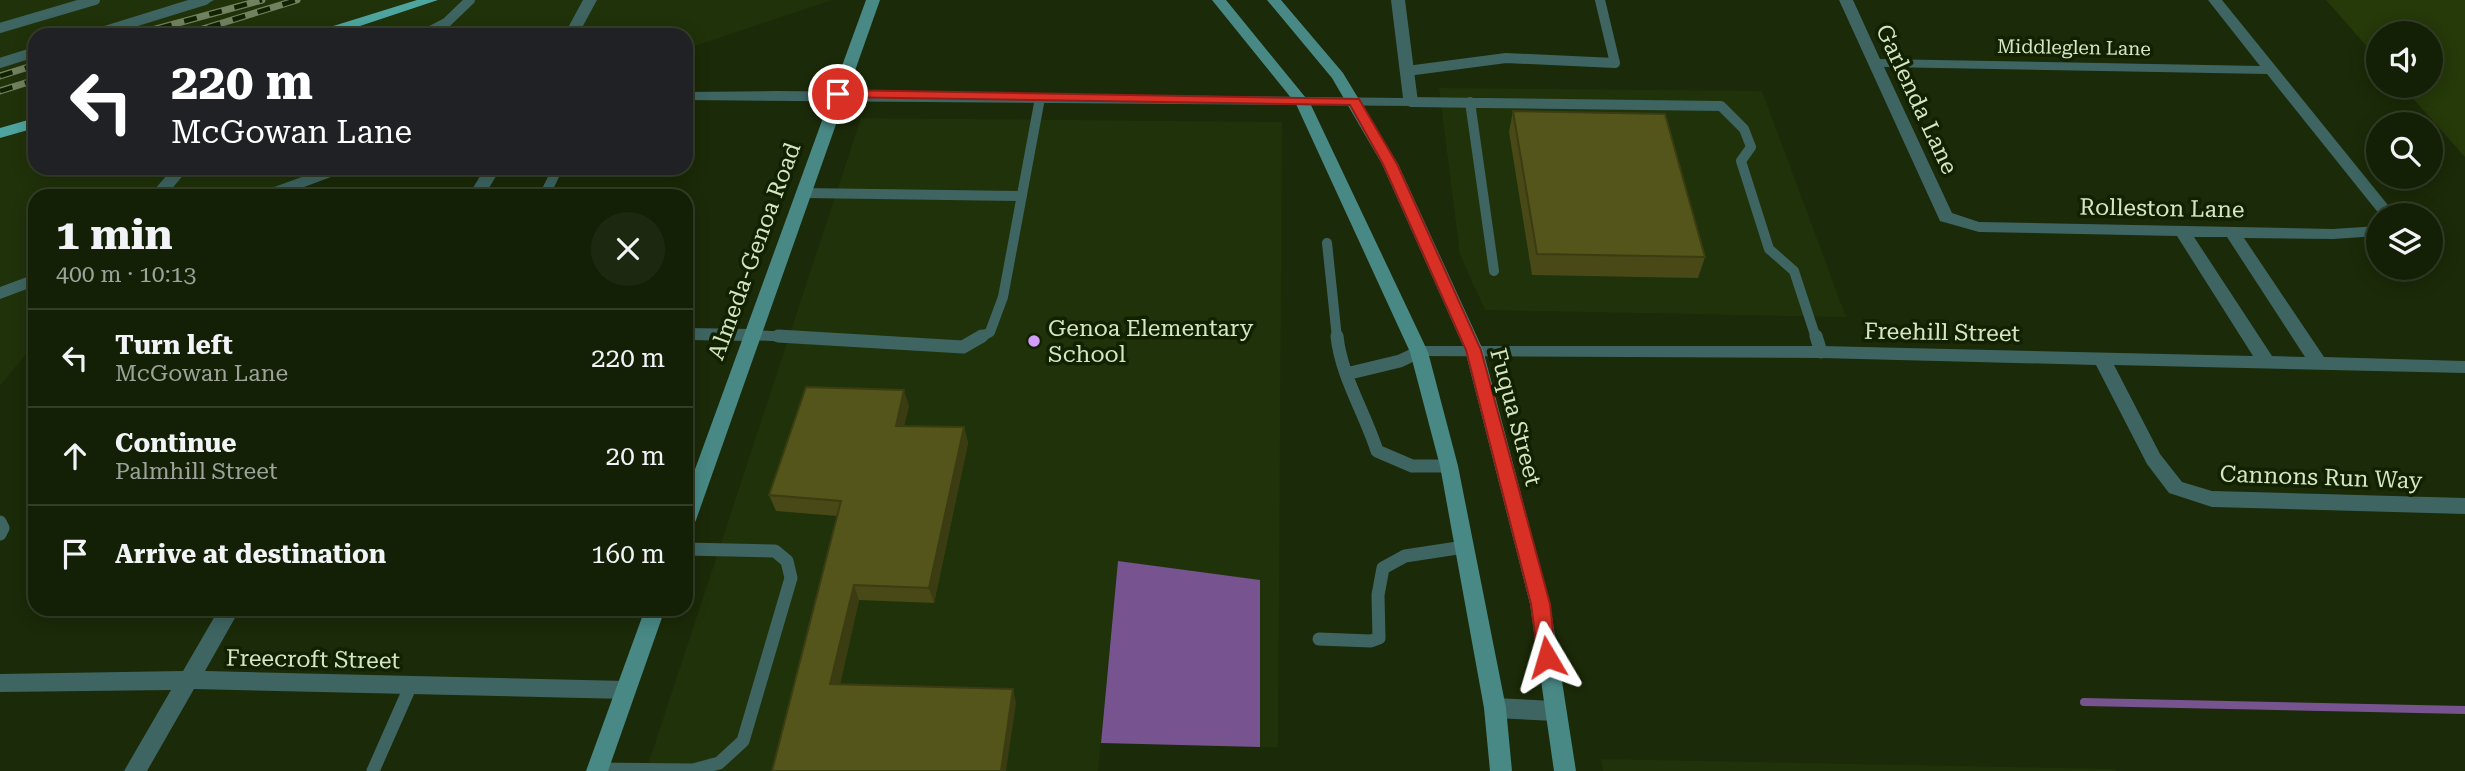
<!DOCTYPE html>
<html lang="en">
<head>
<meta charset="utf-8">
<style>
	body { margin:0; font-family:"Roboto Serif",serif; background:#1d2810; color:#f1f3f6; height:100vh; display:flex; flex-direction:column; font-size:26px; white-space:nowrap }
	* { box-sizing:border-box; margin:0 }
	p { font-size:23px; color:#9da39b }
	.icon { flex:none; width:38px; height:38px; fill:none; stroke:currentColor; stroke-width:2; stroke-linecap:round; stroke-linejoin:round }
	.map { position:relative; flex:1; overflow:hidden }
	.details { position:absolute; left:28px; top:189px; width:665px; height:427px; display:flex; flex-direction:column; background:#142006; border-radius:21px; box-shadow:0 4px 18px #0003,0 0 0 2px #333e28 }
	.details>* { flex:none }
	.guide { position:absolute; left:28px; top:28px; width:665px; height:147px; border-radius:21px; box-shadow:0 4px 18px #0003,0 0 0 2px #333e28; background:#202124; color:#fff; overflow:hidden }
	.fabs { position:absolute; left:2366px; top:21px; display:grid; gap:14px }
	.fabs a { display:grid; place-items:center; width:77px; height:77px; border-radius:50%; background:#142006; box-shadow:0 4px 18px #0003,0 0 0 2px #333e28; font-size:35px }
	.pin { position:absolute; display:grid; place-items:center; width:60px; height:60px; color:#fff; margin:-30px; border:4px solid #fff; border-radius:50%; box-shadow:0 2px 7px #0007 }
	.me { position:absolute; width:77px; margin:-38px; rotate:353deg; stroke-linejoin:round; filter:drop-shadow(0 0 5px #0008) }
	.turn { display:flex; align-items:center; gap:24px; height:147px; padding:0 28px; font-size:32px }
	.turn .icon { width:91px; height:91px; stroke-width:2.5 }
	.turn b { display:block; font-size:49px; line-height:60px }
	.round { display:grid; place-items:center; flex:none; width:74px; height:74px; border-radius:37px; background:#1d2810 }
	.head { display:flex; align-items:center; justify-content:space-between; height:119px; padding:0 28px }
	h1 { font-size:42px; font-weight:700; line-height:52px }
	ul { padding:0; list-style:none }
	li { display:flex; align-items:center; gap:21px; height:98px; padding:0 28px; border-top:2px solid #333e28 }
	li div { flex:1 }
	li b { display:block; font-size:26px }
	li em { font-style:normal }
	.map>svg:first-child { display:block }
	.built { fill:#20320a }
	.green { fill:#253909 }
	.water { fill:#775390 }
	.lines { fill:none; stroke-linecap:round; stroke-linejoin:round }
	.stream { stroke:#775390; stroke-width:8 }
	.lane-far1 { stroke:#3e6562; stroke-width:10 }
	.lane { stroke:#3e6562; stroke-width:13 }
	.street { fill:#3e6562; fill-rule:evenodd }
	.secondary { fill:#488985; fill-rule:evenodd }
	.primary { fill:#4ea5a0; fill-rule:evenodd }
	.rail-casing { stroke:#718260; stroke-width:7 }
	.rail { stroke:#122100; stroke-width:4.5; stroke-dasharray:13; stroke-linecap:butt }
	.wall { fill:#484916 }
	.shaded-wall { fill:#3b3c12 }
	.building { fill:#54551a; stroke:#3b3c12; stroke-width:2 }
	.route { fill:#d93025; stroke:#8d1f18; stroke-width:2 }
	.poi-dot { fill:#d49cfc; stroke:#122100; stroke-width:2.5 }
	.labels { text-anchor:middle; stroke-width:7; stroke-linejoin:round; paint-order:stroke }
	.far-street-label { font-size:19px; fill:#d4e6c4; stroke:#122100 }
	.street-label { font-size:23px; fill:#d4e6c4; stroke:#122100 }
	.poi-label { font-size:23px; fill:#d4e6c4; stroke:#122100; text-anchor:start }
</style>
</head>
<body>
<div class="map">
<svg width="2465" height="771" viewBox="0 0 2465 771">
	<rect width="100%" height="100%" fill="#1b2a08"/>
	<path class="built" d="M 0,0 L 832,0 L 686,49 L 686,35 L 35,35 L 35,168 L 331,168 L 248,196 L 35,196 L 35,343 L 0,386 Z
		M 1439,88 L 1762,91 L 1846,317 L 1485,310 L 1460,255 Z
		M 861,118 L 1282,122 L 1278,747 L 1260,747 L 1260,581 L 1118,561 L 1098,771 L 646,771 Z
		M 1601,759 L 2115,769 L 2116,771 L 1603,771 Z"/>
	<path class="green" d="M 2326,0 L 2465,0 L 2465,157 L 2402,86 L 2431,86 L 2431,33 L 2378,33 L 2378,59 Z"/>
	<path class="water" d="M 1118,561 L 1260,580 L 1260,747 L 1101,743 Z"/>
	<g class="lines">
		<path class="stream" d="M 2084,702 L 2465,710"/>
		<path class="lane-far1" d="M 0,28 L 95,0
			M 92,35 L 205,0
			M 423,35 L 446,23 L 470,0
			M 0,63 L 35,52
			M 1407,71 L 1506,58 L 1615,63 L 1600,0
			M 1411,102 L 1721,106 L 1744,129 L 1751,147 L 1741,161 L 1769,249 L 1794,271 L 1816,338
			M 1470,102 L 1494,271
			M 803,193 L 1022,196
			M 544,196 L 558,168
			M 1327,243 L 1337,338
			M 752,335 L 808,338
			M 979,338 L 990,332 L 1003,297 L 1040,98"/>
		<path class="lane" d="M 778,336 L 963,347 L 982,336
			M 1337,336 C 1341,376 1365,413 1377,451 L 1412,466 L 1449,466
			M 1816,336 L 1821,352
			M 1346,374 L 1400,361 L 1419,352
			M 0,522 L 3,528 L 0,534
			M 1319,639 L 1371,641 L 1379,638 L 1378,595 L 1383,568 L 1405,556 L 1464,547
			M 598,769 L 693,770 L 719,763 L 743,741 L 791,578 L 787,561 L 775,551 L 686,549
			M 373,771 L 411,685"/>
		<path class="street" d="M 199,0 L 214,0 L 205,5 L 200,4 Z
			M 583,0 L 597,0 L 578,35 L 564,35 Z
			M 1391,0 L 1405,0 L 1418,102 L 1411,106 L 686,100 L 686,92 L 777,91 L 1403,98 Z
			M 1839,0 L 1853,0 L 1880,59 L 2260,66 L 2208,0 L 2222,0 L 2396,215 L 2380,215 L 2267,74 L 1884,67 L 1952,213 L 1979,222 L 2333,229 L 2378,226 L 2378,236 L 2333,239 L 2244,238 L 2324,357 L 2465,361 L 2465,373 L 2114,365 L 2160,454 L 2182,482 L 2212,491 L 2465,498 L 2465,514 L 2212,507 L 2169,493 L 2147,464 L 2096,365 L 1821,358 L 1413,356 L 1410,352 L 1413,348 L 1419,346 L 1821,346 L 2253,356 L 2177,236 L 1979,232 L 1940,221 ZM 2194,237 L 2227,237 L 2305,357 L 2272,356 Z
			M 173,168 L 189,168 L 166,196 L 149,196 Z
			M 327,168 L 350,168 L 347,171 L 280,196 L 257,196 L 260,192 Z
			M 485,168 L 501,168 L 484,196 L 468,196 Z
			M 35,274 L 35,286 L 0,299 L 0,287 Z
			M 686,328 L 752,329 L 760,335 L 752,341 L 686,340 Z
			M 219,609 L 240,609 L 205,671 L 626,681 L 633,683 L 636,690 L 633,697 L 626,699 L 194,689 L 147,771 L 124,771 L 171,690 L 0,692 L 0,674 L 183,671 Z
			M 1495,698 L 1554,701 L 1561,704 L 1565,711 L 1561,718 L 1554,721 L 1495,718 L 1488,715 L 1484,708 L 1488,701 Z"/>
		<path class="secondary" d="M 866,0 L 880,0 L 696,520 L 693,526 L 686,528 L 686,494 Z
			M 1212,0 L 1226,0 L 1310,103 L 1428,352 L 1458,466 L 1506,708 L 1512,771 L 1490,771 L 1484,708 L 1440,466 L 1410,352 L 1296,104 Z
			M 1267,0 L 1281,0 L 1343,73 L 1398,164 L 1483,350 L 1550,604 L 1576,771 L 1554,771 L 1530,604 L 1465,350 L 1382,164 L 1332,78 Z
			M 645,609 L 665,609 L 608,771 L 586,771 Z"/>
		<path class="primary" d="M 417,0 L 438,0 L 333,35 L 312,35 L 314,32 Z
			M 35,118 L 35,128 L 0,138 L 0,128 Z"/>
		<g class="rail-casing">
			<path id="rail" d="M 134,35 L 262,0
				M 183,35 L 297,0
				M 0,76 L 35,65
				M 0,91 L 35,80"/>
		</g>
		<use href="#rail" class="rail"/>
	</g>
	<path class="wall" d="M 1513,111 L 1705,257 L 1698,278 L 1532,275 L 1509,132 Z
		M 909,406 L 904,426 L 964,427 L 968,443 L 934,603 L 859,600 L 840,684 L 1016,703 L 772,771 L 837,516 L 776,511 L 769,495 Z"/>
	<path class="shaded-wall" d="M 904,390 L 909,406 L 900,442 L 896,426 Z
		M 964,427 L 968,443 L 934,603 L 929,588 Z
		M 854,585 L 859,600 L 837,698 L 830,684 Z
		M 1013,689 L 1016,703 L 1006,771 L 1001,771 Z"/>
	<path class="building" d="M 1513,111 L 1665,114 L 1705,257 L 1537,254 Z
		M 806,387 L 904,390 L 896,426 L 964,427 L 929,588 L 854,585 L 830,684 L 1013,689 L 1001,771 L 772,771 L 841,501 L 769,495 Z"/>
	<path class="route" d="M 838,90 L 1359,99 L 1397,164 L 1481,350 L 1550,604 L 1556,657 L 1554,663 L 1547,666 L 1540,663 L 1538,657 L 1531,604 L 1466,350 L 1383,164 L 1350,105 L 833,97 L 833,92 Z"/>
	<circle class="poi-dot" cx="1034" cy="341" r="7"/>
	<g class="labels">
		<g class="far-street-label">
			<text transform="translate(2074 47) rotate(1)" y="7">Middleglen Lane</text>
		</g>
		<g class="street-label">
			<text transform="translate(1917 99) rotate(65)" y="8">Garlenda Lane</text>
			<text transform="translate(2162 208) rotate(1)" y="8">Rolleston Lane</text>
			<text transform="translate(754 251) rotate(-70)" y="8">Almeda-Genoa Road</text>
			<text transform="translate(1942 332) rotate(1)" y="8">Freehill Street</text>
			<text transform="translate(1516 417) rotate(75)" y="8">Fuqua Street</text>
			<text transform="translate(2321 477) rotate(2)" y="8">Cannons Run Way</text>
			<text transform="translate(313 659) rotate(1)" y="8">Freecroft Street</text>
		</g>
		<g class="poi-label">
			<text x="1048" y="336">Genoa Elementary<tspan x="1048" dy="26">School</tspan></text>
		</g>
	</g>
</svg>
<div class="fabs">
<a><svg class="icon" aria-label="sound" viewBox="0 0 24 24"><path d="M4 9h4l5-4v14l-5-4H4zM17 9q2 3 0 6"/></svg></a>
<a><svg class="icon" aria-label="search" viewBox="0 0 24 24"><circle cx="10" cy="10" r="6"/><path d="M15 15l6 6"/></svg></a>
<a><svg class="icon" aria-label="layers" viewBox="0 0 24 24"><path d="M12 4l9 5-9 5-9-5zM3 14l9 5 9-5"/></svg></a>
</div>
<div class="pin" style="left:838px;top:94px;background:#d93025"><svg class="icon" aria-label="arrive" viewBox="0 0 24 24"><path d="M6 21V4h12l-3 4 3 4H6"/></svg></div>
<svg class="me" style="left:1547px;top:657px" viewBox="-20 -20 40 40"><path d="M0-17L14 15 0 8-14 15z" fill="#d93025" stroke="#fff" stroke-width="4"/></svg>
<div class="guide">
<div class="turn"><svg class="icon" aria-label="left" viewBox="0 0 24 24"><path d="M17 20v-9H6M10 6l-5 5 5 5"/></svg><div><b>220 m</b>McGowan Lane</div></div>
</div>
<section class="details">
<div class="head"><div><h1>1 min</h1><p>400 m · 10:13</p></div><a class="round"><svg class="icon" aria-label="close" viewBox="0 0 24 24"><path d="M6 6l12 12M18 6L6 18"/></svg></a></div>
<ul>
<li><svg class="icon" aria-label="left" viewBox="0 0 24 24"><path d="M17 20v-9H6M10 6l-5 5 5 5"/></svg><div><b>Turn left</b><p>McGowan Lane</p></div><em>220 m</em></li>
<li><svg class="icon" aria-label="ahead" viewBox="0 0 24 24"><path d="M12 20V5M6 11l6-6 6 6"/></svg><div><b>Continue</b><p>Palmhill Street</p></div><em>20 m</em></li>
<li><svg class="icon" aria-label="arrive" viewBox="0 0 24 24"><path d="M6 21V4h12l-3 4 3 4H6"/></svg><div><b>Arrive at destination</b></div><em>160 m</em></li>
</ul>
</section>
</div>
</body>
</html>
